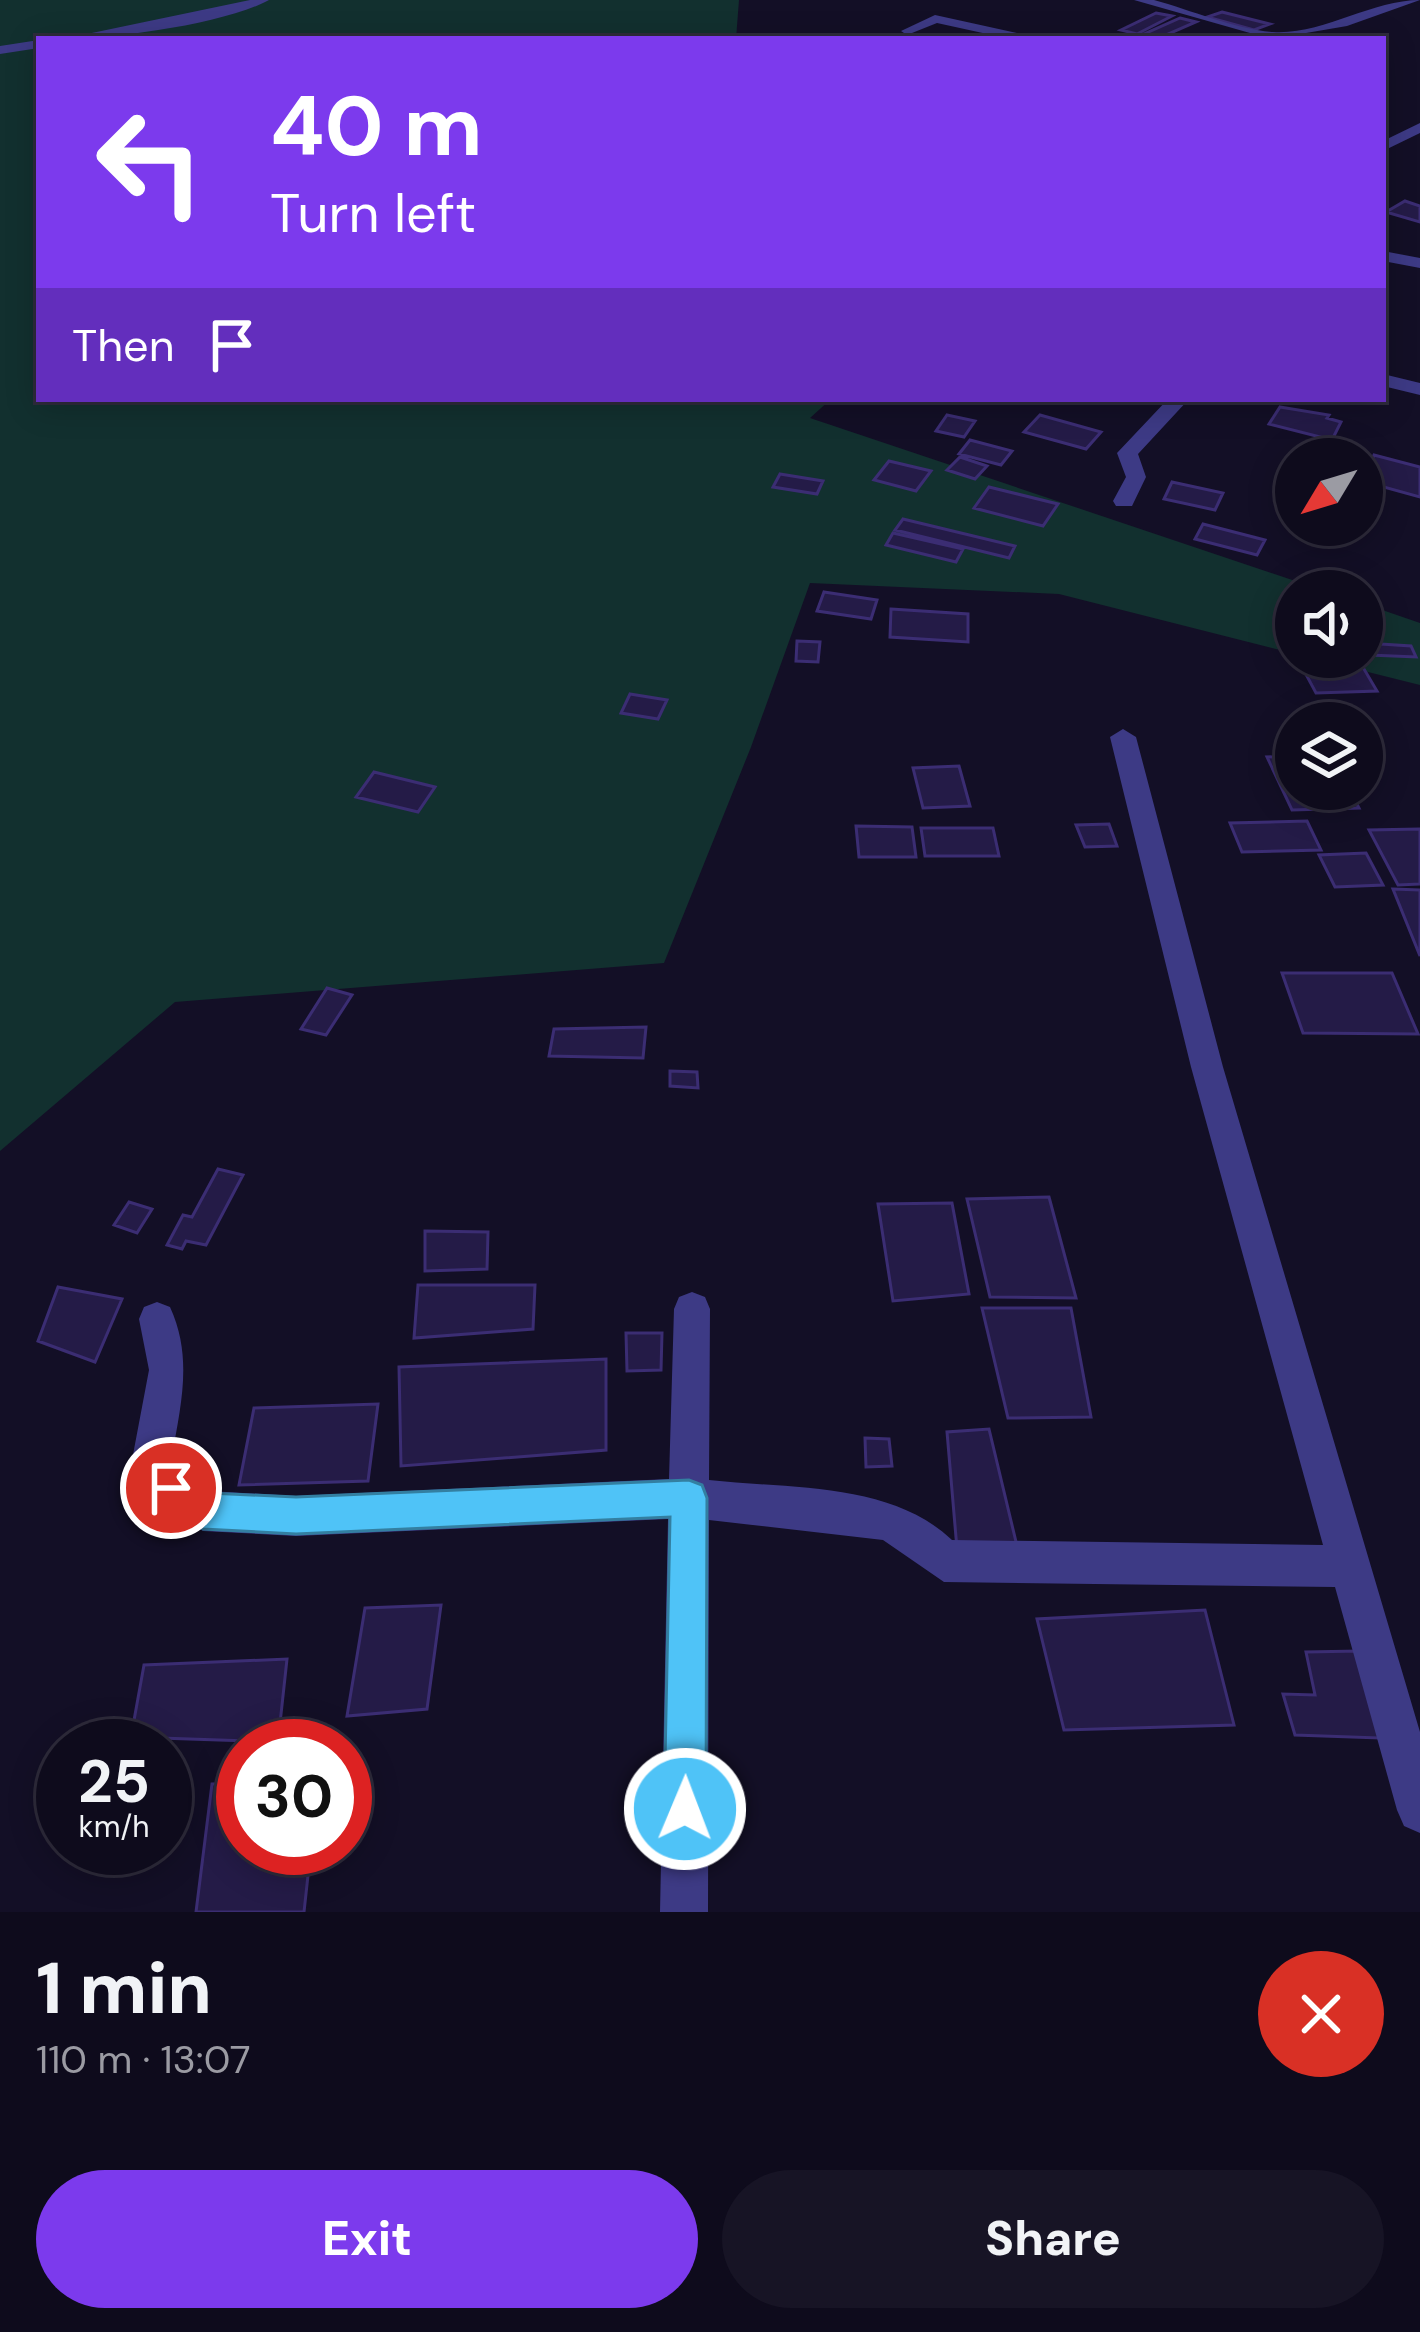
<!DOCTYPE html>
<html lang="en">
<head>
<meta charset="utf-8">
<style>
	body { margin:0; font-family:"DM Sans",sans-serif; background:#171425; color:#f1f3f6; height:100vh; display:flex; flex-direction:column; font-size:45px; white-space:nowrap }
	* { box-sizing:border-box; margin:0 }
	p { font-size:39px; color:#9b9ba3 }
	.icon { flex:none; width:66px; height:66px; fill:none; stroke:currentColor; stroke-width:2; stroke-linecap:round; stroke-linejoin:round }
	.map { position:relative; height:1912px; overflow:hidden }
	.side { display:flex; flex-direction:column; background:#0e0b1c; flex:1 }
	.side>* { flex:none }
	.hud { position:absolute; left:36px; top:36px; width:1350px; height:366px; border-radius:0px; box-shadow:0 6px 30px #0003,0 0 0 3px #2e2b3b; background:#7c3aed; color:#fff; overflow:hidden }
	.needle { width:78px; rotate:232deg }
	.tools { position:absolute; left:1275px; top:438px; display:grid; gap:24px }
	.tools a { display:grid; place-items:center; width:108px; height:108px; border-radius:50%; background:#0e0b1c; box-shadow:0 6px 30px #0003,0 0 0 3px #2e2b3b; font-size:60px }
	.speed { position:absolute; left:36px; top:1719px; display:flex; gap:24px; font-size:60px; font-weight:700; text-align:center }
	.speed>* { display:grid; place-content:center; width:156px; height:156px; border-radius:50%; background:#0e0b1c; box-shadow:0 6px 30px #0003,0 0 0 3px #2e2b3b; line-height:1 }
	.speed small { font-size:30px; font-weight:400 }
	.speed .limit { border:18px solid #d22; background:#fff; color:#111 }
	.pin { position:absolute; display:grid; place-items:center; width:102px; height:102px; color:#fff; margin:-51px; border:6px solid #fff; border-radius:50%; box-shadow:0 3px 12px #0007 }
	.me { position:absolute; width:132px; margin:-66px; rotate:1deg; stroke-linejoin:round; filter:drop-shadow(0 0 9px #0008) }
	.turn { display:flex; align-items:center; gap:42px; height:252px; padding:0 36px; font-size:54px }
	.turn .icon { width:156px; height:156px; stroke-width:2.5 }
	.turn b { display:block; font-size:84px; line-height:102px }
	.then { display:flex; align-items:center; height:114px; padding:0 36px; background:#0003; gap:24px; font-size:45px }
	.round { display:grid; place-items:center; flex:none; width:126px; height:126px; border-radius:63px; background:#171425 }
	.overview { display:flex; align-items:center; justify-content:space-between; height:204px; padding:0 36px }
	h1 { font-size:72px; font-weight:800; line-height:90px }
	.cta { display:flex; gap:24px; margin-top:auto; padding:24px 36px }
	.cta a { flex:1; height:138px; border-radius:72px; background:#7c3aed; color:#fff; font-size:48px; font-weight:800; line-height:138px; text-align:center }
	.cta a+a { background:#171425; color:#f1f3f6 }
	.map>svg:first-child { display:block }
	.green { fill:#12302f }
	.building { fill:#241b47; stroke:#3b2d73; stroke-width:3 }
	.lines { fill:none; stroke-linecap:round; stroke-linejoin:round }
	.minor { fill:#3d3a85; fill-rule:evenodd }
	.route { fill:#4fc3f7; stroke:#337fa1; stroke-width:3 }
</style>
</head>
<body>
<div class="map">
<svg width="1420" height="1912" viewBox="0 0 1420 1912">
	<rect width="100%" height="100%" fill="#130f26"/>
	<path class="green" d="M 0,0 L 739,0 L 736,39 L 39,39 L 39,399 L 831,399 L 810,418 L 1325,591 L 1296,591 L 1296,654 L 1059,594 L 810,583 L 751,747 L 664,963 L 175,1002 L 0,1151 Z
		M 1362,603 L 1420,623 L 1420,685 L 1308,657 L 1362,657 Z"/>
	<path class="building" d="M 1222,12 L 1270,24 L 1254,30 L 1207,17 Z
		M 1156,13 L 1172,16 L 1137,34 L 1121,30 Z
		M 1180,18 L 1196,22 L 1157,39 L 1142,35 Z
		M 1405,201 L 1420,206 L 1420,222 L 1386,212 Z
		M 1280,407 L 1329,415 L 1327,418 L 1341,422 L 1332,440 L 1269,424 Z
		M 947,415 L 975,421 L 964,437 L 936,431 Z
		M 1040,415 L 1101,432 L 1086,449 L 1024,432 Z
		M 970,440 L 1012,451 L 1001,465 L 959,454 Z
		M 1374,455 L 1420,467 L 1420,497 L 1362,481 Z
		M 960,457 L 987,466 L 975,479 L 947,470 Z
		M 889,461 L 931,471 L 916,491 L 874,480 Z
		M 780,474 L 823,481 L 817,494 L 773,487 Z
		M 1172,482 L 1223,493 L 1215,510 L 1164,499 Z
		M 989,487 L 1058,504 L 1043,526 L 974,508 Z
		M 903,519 L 1015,546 L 1009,558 L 895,530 Z
		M 1203,524 L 1265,540 L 1257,555 L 1195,539 Z
		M 893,533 L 963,549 L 956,562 L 886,545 Z
		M 824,592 L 877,600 L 871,619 L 817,611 Z
		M 891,609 L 968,614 L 968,642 L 890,637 Z
		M 797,641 L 820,642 L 818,662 L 796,661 Z
		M 1365,643 L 1411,646 L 1416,657 L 1369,655 Z
		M 1361,664 L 1377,691 L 1316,693 L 1301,665 Z
		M 630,694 L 667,700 L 658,719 L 621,713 Z
		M 1296,756 L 1296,789 L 1349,789 L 1359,808 L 1292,810 L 1267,757 Z
		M 959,766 L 970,806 L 923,808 L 913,768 Z
		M 374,772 L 435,787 L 418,812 L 356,797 Z
		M 1307,821 L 1321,850 L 1242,852 L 1230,823 Z
		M 1109,824 L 1117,846 L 1085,847 L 1076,825 Z
		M 856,826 L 912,827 L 916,857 L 859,857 Z
		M 921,828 L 993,828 L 999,856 L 925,856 Z
		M 1420,829 L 1420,884 L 1398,885 L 1369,830 Z
		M 1366,853 L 1383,885 L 1335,887 L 1319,855 Z
		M 1393,889 L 1420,890 L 1420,956 Z
		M 1282,973 L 1392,973 L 1418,1034 L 1303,1033 Z
		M 327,988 L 352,995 L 326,1035 L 301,1029 Z
		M 646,1027 L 643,1058 L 549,1056 L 554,1029 Z
		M 670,1071 L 697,1072 L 698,1088 L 670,1086 Z
		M 218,1169 L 243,1175 L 206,1245 L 186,1241 L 182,1249 L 167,1245 L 183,1215 L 192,1217 Z
		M 1049,1197 L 1076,1298 L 990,1297 L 967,1199 Z
		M 129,1202 L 152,1209 L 137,1233 L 114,1225 Z
		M 952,1203 L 969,1294 L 893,1301 L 878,1204 Z
		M 425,1231 L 488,1232 L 487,1269 L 425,1271 Z
		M 418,1285 L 535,1285 L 533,1329 L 414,1338 Z
		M 58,1287 L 122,1299 L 95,1362 L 38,1341 Z
		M 982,1308 L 1071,1308 L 1091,1417 L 1008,1418 Z
		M 626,1333 L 662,1333 L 661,1370 L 627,1371 Z
		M 606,1359 L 606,1450 L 401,1466 L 399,1367 Z
		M 378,1404 L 368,1481 L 239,1485 L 254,1408 Z
		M 989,1429 L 1017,1546 L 957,1549 L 947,1432 Z
		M 865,1438 L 889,1439 L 892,1466 L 866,1467 Z
		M 441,1605 L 427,1709 L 347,1716 L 365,1608 Z
		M 1205,1610 L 1234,1725 L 1064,1730 L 1037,1619 Z
		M 1359,1651 L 1379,1738 L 1295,1735 L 1283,1694 L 1315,1695 L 1306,1652 Z
		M 287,1659 L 278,1742 L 131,1737 L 144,1665 Z
		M 243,1783 L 243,1848 L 311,1848 L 304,1912 L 196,1912 L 212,1784 Z"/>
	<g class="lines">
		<path class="minor" d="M 250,0 L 269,0 C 225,24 114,39 63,39 Z
			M 1134,0 L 1154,0 C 1191,10 1234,29 1273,32 C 1323,35 1371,0 1420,0 L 1347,26 L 1271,39 Z
			M 935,15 L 1026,35 L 1032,39 L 1010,39 L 937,23 L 907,35 L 901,31 Z
			M 39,40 L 39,48 L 0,54 L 0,46 Z
			M 1420,123 L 1420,133 L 1383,151 L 1383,141 Z
			M 1383,251 L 1420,258 L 1420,268 L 1383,261 Z
			M 1383,374 L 1420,383 L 1420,395 L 1383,386 Z
			M 1168,399 L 1189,399 L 1138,454 L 1146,477 L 1132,506 L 1116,506 L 1113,501 L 1126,477 L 1117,453 Z
			M 1123,729 L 1136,737 L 1223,1067 L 1420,1732 L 1420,1833 L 1404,1826 L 1397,1810 L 1335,1587 L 944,1582 L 883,1540 L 709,1520 L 708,1912 L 660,1912 L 668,1519 L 296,1536 L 203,1531 L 157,1502 L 132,1460 L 149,1370 L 139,1319 L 144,1307 L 157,1302 L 170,1307 C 193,1357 181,1404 172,1456 L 185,1474 L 209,1491 L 296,1496 L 669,1479 L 674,1309 L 679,1297 L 692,1292 L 705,1297 L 710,1309 L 709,1480 C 790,1489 891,1482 952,1540 L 1323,1545 L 1191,1067 L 1110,737 Z"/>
	</g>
	<path class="route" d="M 171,1470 L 209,1493 L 296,1497 L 689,1480 L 702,1485 L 707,1498 L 706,1809 L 700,1824 L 685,1830 L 670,1824 L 664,1809 L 670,1517 L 296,1534 L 203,1529 L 158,1500 L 153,1488 L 158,1475 Z"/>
</svg>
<div class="tools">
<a><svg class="needle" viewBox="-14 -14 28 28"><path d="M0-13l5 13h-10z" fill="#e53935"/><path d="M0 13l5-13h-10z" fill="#9b9ba3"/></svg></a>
<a><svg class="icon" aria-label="sound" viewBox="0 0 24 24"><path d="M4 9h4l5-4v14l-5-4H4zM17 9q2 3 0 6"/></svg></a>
<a><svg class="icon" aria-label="layers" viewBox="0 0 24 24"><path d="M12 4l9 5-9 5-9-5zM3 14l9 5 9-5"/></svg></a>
</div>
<div class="speed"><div>25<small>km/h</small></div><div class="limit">30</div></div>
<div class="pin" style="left:171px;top:1488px;background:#d93025"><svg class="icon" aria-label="arrive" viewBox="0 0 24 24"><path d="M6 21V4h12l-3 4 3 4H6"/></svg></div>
<svg class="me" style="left:685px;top:1809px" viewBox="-20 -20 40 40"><circle r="17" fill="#4fc3f7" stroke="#fff" stroke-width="3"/><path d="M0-11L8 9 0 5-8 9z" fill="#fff"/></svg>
<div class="hud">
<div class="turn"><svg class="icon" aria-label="left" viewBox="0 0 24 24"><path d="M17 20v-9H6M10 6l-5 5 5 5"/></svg><div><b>40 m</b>Turn left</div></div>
<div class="then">Then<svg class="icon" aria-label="arrive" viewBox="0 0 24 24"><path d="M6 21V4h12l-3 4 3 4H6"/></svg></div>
</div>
</div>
<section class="side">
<div class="overview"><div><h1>1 min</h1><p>110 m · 13:07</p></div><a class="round" style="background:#d93025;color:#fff"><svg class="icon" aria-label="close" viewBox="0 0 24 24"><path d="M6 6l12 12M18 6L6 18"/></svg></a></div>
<div class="cta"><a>Exit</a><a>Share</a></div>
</section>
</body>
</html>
